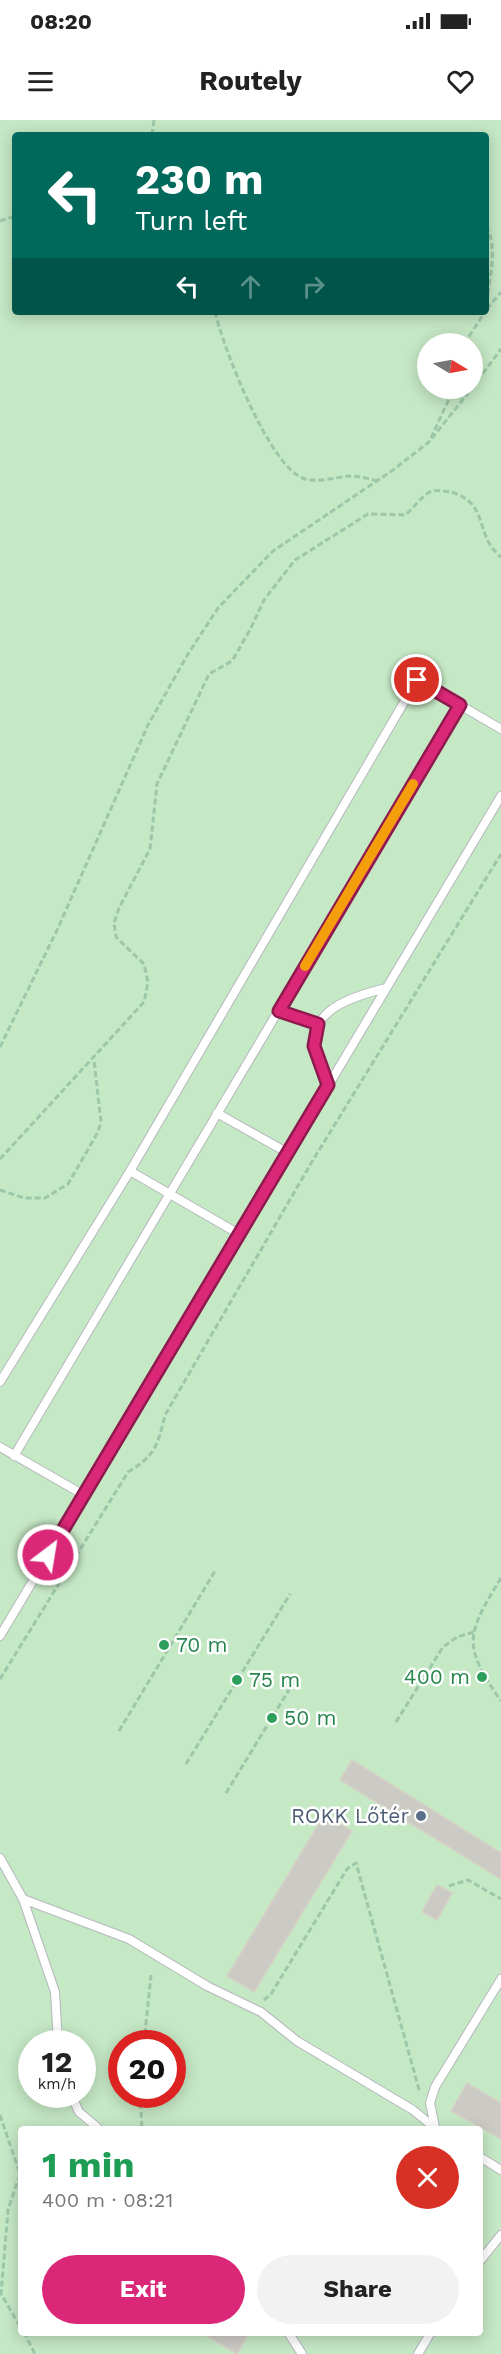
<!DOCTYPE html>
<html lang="en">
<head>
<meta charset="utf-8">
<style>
	body { margin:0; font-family:"Work Sans",sans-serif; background:#f2f2f2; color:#222; height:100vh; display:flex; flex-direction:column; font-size:22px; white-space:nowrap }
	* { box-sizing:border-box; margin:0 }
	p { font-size:20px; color:#767676 }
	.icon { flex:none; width:33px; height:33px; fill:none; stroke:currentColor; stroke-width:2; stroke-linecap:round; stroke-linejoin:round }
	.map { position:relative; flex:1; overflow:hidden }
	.drawer { position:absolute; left:18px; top:2006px; width:465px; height:210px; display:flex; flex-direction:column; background:#fff; border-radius:6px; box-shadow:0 3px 15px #0003 }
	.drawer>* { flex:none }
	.banner { position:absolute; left:12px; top:12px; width:477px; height:183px; border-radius:6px; box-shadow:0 3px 15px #0003; background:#00695c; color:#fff; overflow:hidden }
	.needle { width:39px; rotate:100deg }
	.controls { position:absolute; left:417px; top:213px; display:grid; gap:12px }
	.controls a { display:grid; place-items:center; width:66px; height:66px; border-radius:50%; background:#fff; box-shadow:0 3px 15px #0003; font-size:30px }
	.speed { position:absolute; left:18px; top:1910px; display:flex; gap:12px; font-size:30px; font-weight:700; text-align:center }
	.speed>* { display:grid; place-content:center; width:78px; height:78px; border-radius:50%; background:#fff; box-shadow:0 3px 15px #0003; line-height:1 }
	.speed small { font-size:15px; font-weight:400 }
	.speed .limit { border:9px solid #d22; background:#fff; color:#111 }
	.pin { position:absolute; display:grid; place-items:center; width:51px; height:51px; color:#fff; margin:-26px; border:3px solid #fff; border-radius:50%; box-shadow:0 2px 6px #0007 }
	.me { position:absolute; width:66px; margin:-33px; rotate:31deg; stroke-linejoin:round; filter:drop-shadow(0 0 4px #0008) }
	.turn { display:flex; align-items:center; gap:21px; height:126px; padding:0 24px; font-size:27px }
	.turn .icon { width:78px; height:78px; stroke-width:2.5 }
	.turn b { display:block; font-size:42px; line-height:51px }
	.lanes { display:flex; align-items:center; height:57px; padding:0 24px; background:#0003; justify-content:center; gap:30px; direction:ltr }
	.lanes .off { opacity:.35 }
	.round { display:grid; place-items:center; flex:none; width:63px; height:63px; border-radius:32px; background:#f2f2f2 }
	.overview { display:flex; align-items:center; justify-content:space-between; height:102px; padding:0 24px }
	h1 { font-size:36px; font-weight:700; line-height:45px; color:#1e9e55 }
	.primary-button { display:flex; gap:12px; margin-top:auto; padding:12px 24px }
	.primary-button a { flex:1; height:69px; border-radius:36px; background:#db2777; color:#fff; font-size:24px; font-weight:700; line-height:69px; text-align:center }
	.primary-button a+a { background:#f2f2f2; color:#222 }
	.status { display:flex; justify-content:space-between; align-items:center; height:42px; padding:0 30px; background:#fff; direction:ltr }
	.status svg { height:16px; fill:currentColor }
	header { display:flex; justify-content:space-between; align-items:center; height:78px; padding:0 24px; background:#fff; font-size:27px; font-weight:700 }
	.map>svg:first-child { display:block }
	.green { fill:#c5e8c5; fill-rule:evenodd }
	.building { fill:#cccac5; stroke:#d6d1c6; stroke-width:1.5 }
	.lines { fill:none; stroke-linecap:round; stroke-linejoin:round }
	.lane-casing { stroke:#b5b8bc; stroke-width:10 }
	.path { stroke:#9cc7a9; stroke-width:3; stroke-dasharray:6 3; stroke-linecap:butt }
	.lane { stroke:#fff; stroke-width:8 }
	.route-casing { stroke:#8e194d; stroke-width:15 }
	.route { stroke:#db2777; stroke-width:10 }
	.slow { stroke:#f59e0b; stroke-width:10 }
	.leisure-dot { fill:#2e9e5b; stroke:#fff; stroke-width:2 }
	.service-dot { fill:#5c6f8a; stroke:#fff; stroke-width:2 }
	.labels { text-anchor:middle; stroke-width:5; stroke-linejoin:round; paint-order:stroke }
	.leisure-label { font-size:21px; fill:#27864d; stroke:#fff; text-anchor:start }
	.service-label { font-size:21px; fill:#4e5e75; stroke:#fff; text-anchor:end }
</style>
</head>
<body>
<div class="status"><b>08:20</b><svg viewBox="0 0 49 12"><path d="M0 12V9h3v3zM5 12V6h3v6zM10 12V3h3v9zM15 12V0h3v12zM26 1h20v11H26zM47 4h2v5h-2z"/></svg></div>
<header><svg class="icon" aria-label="menu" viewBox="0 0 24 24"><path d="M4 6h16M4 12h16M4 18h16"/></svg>Routely<svg class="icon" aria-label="heart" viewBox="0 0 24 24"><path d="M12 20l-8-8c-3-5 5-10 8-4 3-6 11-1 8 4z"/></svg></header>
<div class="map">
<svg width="501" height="2234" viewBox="0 0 501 2234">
	<rect width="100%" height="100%" fill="#f1efe8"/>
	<path class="green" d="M 0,0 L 501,0 L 501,2234 L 0,2234 ZM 15,15 L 486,15 L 486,192 L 15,192 ZM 428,224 L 472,224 L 472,268 L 428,268 ZM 32,1923 L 82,1923 L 82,1974 L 32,1974 ZM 122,1923 L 172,1923 L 172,1974 L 122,1974 ZM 21,2008 L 480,2008 L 480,2212 L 21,2212 Z"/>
	<path class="building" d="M 352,1640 L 501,1733 L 501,1759 L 340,1660 Z
		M 324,1695 L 352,1711 L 254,1872 L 227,1856 Z
		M 437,1765 L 452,1773 L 437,1800 L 422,1792 Z
		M 467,1963 L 501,1983 L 501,2019 L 451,1991 Z
		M 200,2212 L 250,2212 L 237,2234 Z"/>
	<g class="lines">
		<g class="lane-casing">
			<path id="lane" d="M 279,891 L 318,904
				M 329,965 C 295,901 327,883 386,868
				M 217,993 L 288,1033
				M 130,1051 L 239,1114
				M 0,1262 L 130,1051 L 417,560 L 501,609
				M 0,1327 L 84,1375
				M 14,1336 L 460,585
				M 0,1516 L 501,676
				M 0,1738 L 23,1779 L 55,1872 L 58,1923
				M 23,1779 L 129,1819 L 207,1866 L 261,1892 L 297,1921 L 413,1990 L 435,2008
				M 71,1974 L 79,1992 L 98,2008
				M 435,2007 L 430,1983 L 435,1967 L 501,1859
				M 480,2037 L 501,2050
				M 480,2141 L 501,2115
				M 288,2212 L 302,2234
				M 418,2234 L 431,2212"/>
		</g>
		<path class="path" d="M 152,15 L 154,0
			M 378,15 L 430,15
			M 0,101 L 15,96
			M 486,106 C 500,129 487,165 486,191
			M 487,189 L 501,172
			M 215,192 C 223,227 270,349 305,359 C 318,363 336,357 350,356 C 359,356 369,359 378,361
			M 464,224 L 485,192
			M 472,268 L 501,229
			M 431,318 L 454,268
			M 0,927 L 58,808 L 148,605 L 188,534 L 218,488 L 273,431 L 393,350 L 429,322 L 472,268
			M 0,1039 L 144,882 L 148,862 L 144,844 L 116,817 L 114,803 L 119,788 L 150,729 L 157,664 L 209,554 L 232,541 L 250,510 L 264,480 L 295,440 L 368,394 L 405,395 C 413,389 420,378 428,373 C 434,369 444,371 451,372 C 490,383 474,416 501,437
			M 0,1070 L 24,1078 L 45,1078 L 68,1064 L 98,1012 L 101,1002 L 94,940
			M 501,1458 C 466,1515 462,1525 501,1581
			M 0,1559 L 128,1352 C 155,1336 158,1325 165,1295 L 313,1040 L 501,734
			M 396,1602 L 443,1527 L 457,1517 L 474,1512
			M 119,1611 L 215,1451
			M 186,1644 L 290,1474
			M 226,1673 L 295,1560
			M 449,1766 L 468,1760 L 501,1779
			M 264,1880 L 271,1874 L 347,1749 L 356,1743 L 420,1973
			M 144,1923 L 151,1855
			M 140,1974 L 142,2008
			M 0,1995 L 20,2054 L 8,2090 L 1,2174 L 21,2208
			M 24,2212 L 35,2234"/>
		<use href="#lane" class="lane"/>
	</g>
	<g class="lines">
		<g class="route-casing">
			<path id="route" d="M 48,1435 L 328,965 L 314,926 L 318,904 L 279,891 L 460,585 L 417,560"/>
		</g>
		<use href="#route" class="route"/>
		<path class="slow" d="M 305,846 L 413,664"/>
	</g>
	<g class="leisure-dot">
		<circle cx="164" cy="1525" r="6"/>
		<circle cx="482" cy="1557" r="6"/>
		<circle cx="237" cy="1560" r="6"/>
		<circle cx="272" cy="1598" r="6"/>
	</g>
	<circle class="service-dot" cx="421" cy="1696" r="6"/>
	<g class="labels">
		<g class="leisure-label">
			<text x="176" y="1532">70 m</text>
			<text x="470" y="1564" text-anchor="end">400 m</text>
			<text x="249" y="1567">75 m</text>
			<text x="284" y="1605">50 m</text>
		</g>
		<g class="service-label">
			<text x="409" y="1703">ROKK Lőtér</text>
		</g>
	</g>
</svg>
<div class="controls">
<a><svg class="needle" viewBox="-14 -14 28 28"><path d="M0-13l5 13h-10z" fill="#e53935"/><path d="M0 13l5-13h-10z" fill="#767676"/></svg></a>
</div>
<div class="speed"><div>12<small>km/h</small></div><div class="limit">20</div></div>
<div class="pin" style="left:417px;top:560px;background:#d93025"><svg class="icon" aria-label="arrive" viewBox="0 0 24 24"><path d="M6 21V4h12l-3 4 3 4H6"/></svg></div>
<svg class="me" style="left:48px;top:1435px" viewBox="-20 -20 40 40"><circle r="17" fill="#db2777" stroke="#fff" stroke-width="3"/><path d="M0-11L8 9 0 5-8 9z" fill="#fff"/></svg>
<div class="banner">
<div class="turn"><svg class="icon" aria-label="left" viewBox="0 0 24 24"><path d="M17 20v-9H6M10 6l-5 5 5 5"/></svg><div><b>230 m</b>Turn left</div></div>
<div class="lanes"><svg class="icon" aria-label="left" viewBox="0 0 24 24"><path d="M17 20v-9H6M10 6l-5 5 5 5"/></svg><svg class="icon off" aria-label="ahead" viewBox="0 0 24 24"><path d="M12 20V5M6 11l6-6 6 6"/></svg><svg class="icon off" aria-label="right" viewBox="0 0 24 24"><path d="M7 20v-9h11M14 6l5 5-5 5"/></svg></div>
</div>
<section class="drawer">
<div class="overview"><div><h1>1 min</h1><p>400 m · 08:21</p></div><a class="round" style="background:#d93025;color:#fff"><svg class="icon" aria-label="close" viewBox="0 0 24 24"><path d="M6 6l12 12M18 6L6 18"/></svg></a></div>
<div class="primary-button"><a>Exit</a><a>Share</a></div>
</section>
</div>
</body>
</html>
